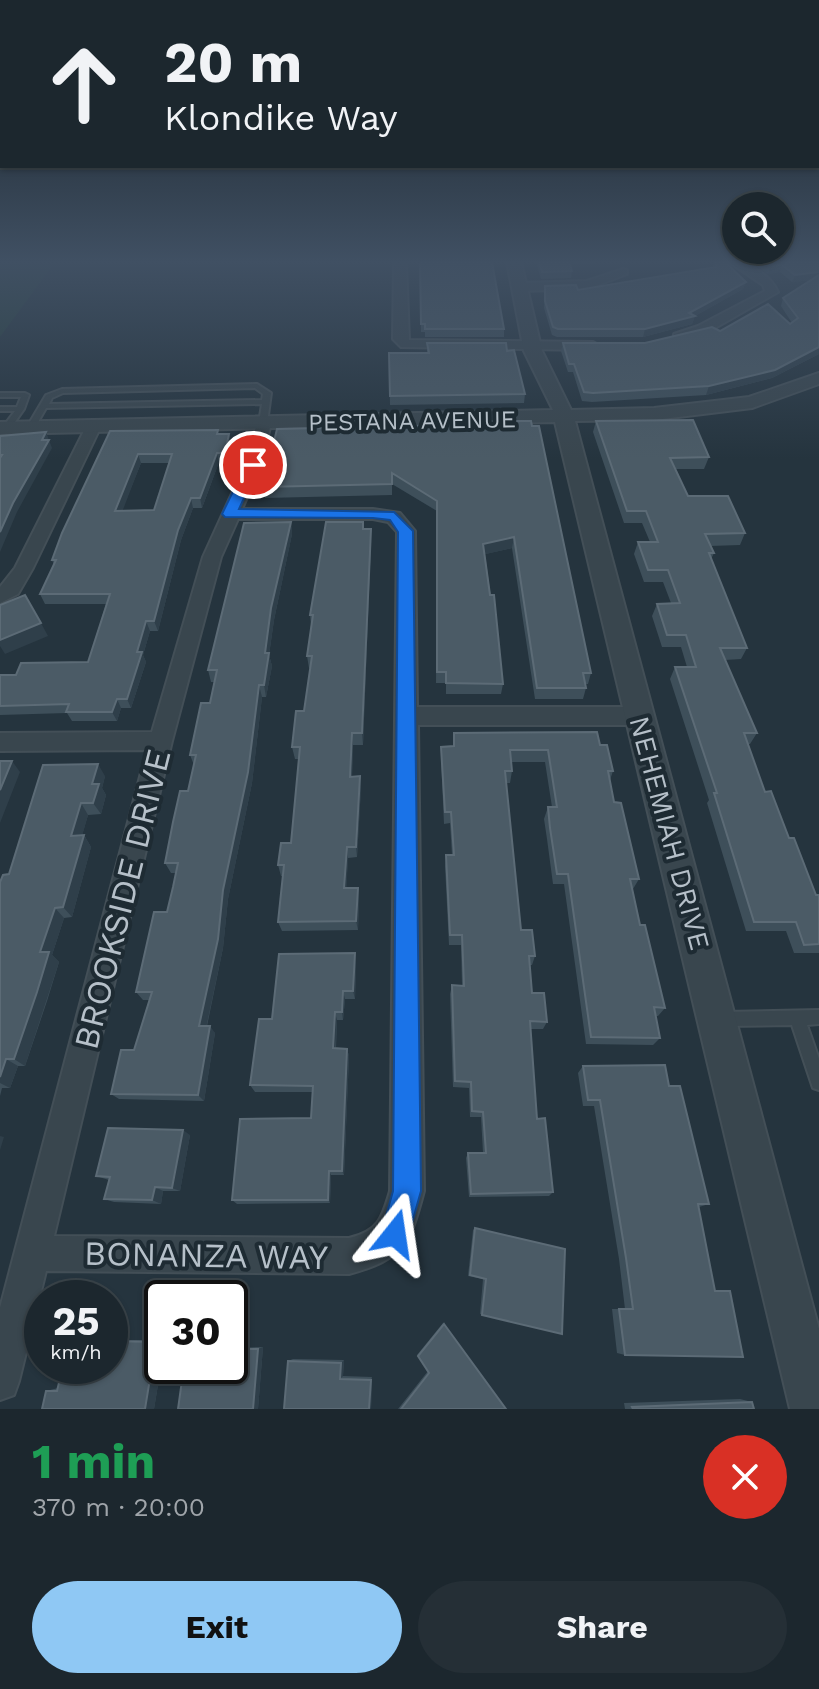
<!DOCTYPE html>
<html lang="en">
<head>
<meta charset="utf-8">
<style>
	body { margin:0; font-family:"Work Sans",sans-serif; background:#252f36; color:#f1f3f6; height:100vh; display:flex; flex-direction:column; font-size:30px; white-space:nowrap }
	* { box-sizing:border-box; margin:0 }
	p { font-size:26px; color:#a0a5aa }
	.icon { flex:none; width:44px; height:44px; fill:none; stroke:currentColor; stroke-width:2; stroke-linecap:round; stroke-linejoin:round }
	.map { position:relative; height:1409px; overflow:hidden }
	.drawer { display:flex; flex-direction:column; background:#1c272e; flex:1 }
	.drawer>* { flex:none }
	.banner { position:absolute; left:0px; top:0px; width:820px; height:168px; box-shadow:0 2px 6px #0004,0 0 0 2px #3a444a; background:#1c272e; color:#f1f3f6; overflow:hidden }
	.fabs { position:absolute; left:722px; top:192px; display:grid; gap:16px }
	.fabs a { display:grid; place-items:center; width:72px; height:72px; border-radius:50%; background:#1c272e; box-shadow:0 2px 6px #0004,0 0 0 2px #3a444a; font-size:40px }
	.speed { position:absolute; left:24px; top:1280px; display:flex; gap:16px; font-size:40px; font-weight:700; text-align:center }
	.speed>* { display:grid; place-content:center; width:104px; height:104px; border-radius:50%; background:#1c272e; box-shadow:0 2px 6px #0004,0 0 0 2px #3a444a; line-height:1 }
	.speed small { font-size:20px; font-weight:400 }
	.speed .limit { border:4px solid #111; border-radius:12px; background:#fff; color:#111 }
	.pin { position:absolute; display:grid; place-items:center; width:68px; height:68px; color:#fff; margin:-34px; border:4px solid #fff; border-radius:50%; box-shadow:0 2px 8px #0007 }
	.me { position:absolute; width:88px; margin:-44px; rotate:15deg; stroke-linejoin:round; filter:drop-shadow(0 0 6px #0008) }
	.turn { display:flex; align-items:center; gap:28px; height:168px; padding:0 32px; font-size:36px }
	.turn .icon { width:104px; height:104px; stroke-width:2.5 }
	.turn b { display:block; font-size:56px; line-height:68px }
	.round { display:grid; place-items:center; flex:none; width:84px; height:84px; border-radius:42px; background:#252f36 }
	.headline { display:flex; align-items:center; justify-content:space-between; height:136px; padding:0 32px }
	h1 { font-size:48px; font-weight:700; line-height:60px; color:#1e9e55 }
	.primary-button { display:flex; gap:16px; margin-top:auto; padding:16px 32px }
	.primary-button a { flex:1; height:92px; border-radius:48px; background:#8fc8f4; color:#111; font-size:32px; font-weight:700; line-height:92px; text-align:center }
	.primary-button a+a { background:#252f36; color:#f1f3f6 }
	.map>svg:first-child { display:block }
	.green { fill:#273f3e }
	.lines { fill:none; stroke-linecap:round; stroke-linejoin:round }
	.service-casing { stroke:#434f57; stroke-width:4 }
	.minor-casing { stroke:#434f57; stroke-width:4 }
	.tertiary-casing { stroke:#434f57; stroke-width:4 }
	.service { fill:#39464e; fill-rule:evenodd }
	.minor { fill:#39464e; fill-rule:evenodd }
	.tertiary { fill:#39464e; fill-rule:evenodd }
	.wall { fill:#3e4f5a; fill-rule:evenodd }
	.shaded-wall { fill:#2f3f4a }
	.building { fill:#4b5b66; stroke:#5c6b76; stroke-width:2; fill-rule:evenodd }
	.route { fill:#1a73e8; stroke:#114b97; stroke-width:2 }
	.labels { text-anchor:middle; stroke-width:8; stroke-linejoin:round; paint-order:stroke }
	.far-street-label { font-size:24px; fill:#b6c0c9; stroke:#1e2b33 }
	.street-label { font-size:28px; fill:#b6c0c9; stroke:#1e2b33 }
	.near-street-label { font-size:34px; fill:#b6c0c9; stroke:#1e2b33 }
</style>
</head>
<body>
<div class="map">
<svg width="819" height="1409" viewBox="0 0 819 1409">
	<rect width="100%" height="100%" fill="#25343e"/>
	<path class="green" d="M 0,262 L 53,265 L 0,337 Z"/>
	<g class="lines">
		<g class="service-casing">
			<path id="service" d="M 257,384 L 271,393 L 267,423 L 263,425 L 259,423 L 262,404 L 46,408 L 34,429 L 27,427 L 46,395 L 62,389 ZM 255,388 L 263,394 L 262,400 L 49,404 L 52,398 L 63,393 Z
				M 0,393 L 25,393 L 29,395 L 24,409 L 10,429 L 7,429 L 3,427 L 15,411 L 0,411 L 0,407 L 17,407 L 21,397 L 0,397 Z
				M 819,1010 L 819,1024 L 807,1025 L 819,1059 L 819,1090 L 813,1088 L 792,1025 L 724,1026 L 719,1024 L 717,1019 L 719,1014 L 724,1012 Z"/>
		</g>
		<g class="minor-casing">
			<path id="minor" d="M 394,262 L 406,262 L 409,340 L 593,342 L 600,346 L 593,350 L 401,347 L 393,339 Z
				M 729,262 C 749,262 770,274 778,292 L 708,332 L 674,340 L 674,334 L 698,326 L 765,291 L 763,285 Z
				M 623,269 L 627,270 L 627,274 L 588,289 L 520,291 L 514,287 L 520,283 L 587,281 Z
				M 258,420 L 271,423 L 261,465 L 242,509 L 373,509 L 400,513 L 415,531 L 417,707 L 638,707 L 646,710 L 649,716 L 646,722 L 638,725 L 418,725 L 424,1191 C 410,1244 404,1259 349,1274 L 46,1271 L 19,1381 L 14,1395 L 0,1400 L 0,1308 L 147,750 L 0,751 L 0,733 L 152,732 L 203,557 L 245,465 ZM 238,519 L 373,519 L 388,522 L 397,532 L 390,1191 C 382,1219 378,1231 349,1238 L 54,1236 L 172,741 L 221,557 Z
				M 88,423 L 101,426 L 33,568 L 18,594 L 0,603 L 0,587 L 15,568 Z"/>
		</g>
		<g class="tertiary-casing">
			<path id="tertiary" d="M 507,262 L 521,262 L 542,351 L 571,410 L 654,408 L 749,397 L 819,373 L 819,384 L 752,408 L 654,420 L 575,421 L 819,1329 L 819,1409 L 790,1409 L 555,422 L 0,434 L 0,422 L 553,410 L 524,351 Z"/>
		</g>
		<use href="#service" class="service"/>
		<use href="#minor" class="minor"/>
		<use href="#tertiary" class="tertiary"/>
	</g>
	<path class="wall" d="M 420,262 L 504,329 L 504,337 L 425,337 L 425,332 L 421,332 Z
		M 536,262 L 597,262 L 591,264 L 570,264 L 572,271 L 571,278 L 541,279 Z
		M 713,262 L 725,262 L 746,282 L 743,289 L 695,316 L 692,324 L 643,337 L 557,337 L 552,335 L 544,308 L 545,286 L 578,290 L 713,268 Z
		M 750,262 L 819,262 L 819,354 L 772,378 L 706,395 L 592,402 L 582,401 L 573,372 L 568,372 L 561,351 L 563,343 L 645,343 L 720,331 L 790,324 L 792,323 L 781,306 L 783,298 L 812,280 L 792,282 L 780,272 L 768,274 Z
		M 427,343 L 507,351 L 525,394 L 524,403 L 390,405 L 389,353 L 427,353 Z
		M 596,421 L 709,457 L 704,469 L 676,469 L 688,496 L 745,533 L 740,545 L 710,546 L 714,553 L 711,559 L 747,648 L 741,659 L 725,660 L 757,733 L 750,744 L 748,744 L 765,792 L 816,895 L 819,895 L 819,953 L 794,953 L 786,931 L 746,931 L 707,803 L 709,800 L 670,679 L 675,667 L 687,667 L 681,647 L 662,647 L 652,616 L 657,604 L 671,603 L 663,582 L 644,582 L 634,554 L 638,542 L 650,542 L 642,523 L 624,523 L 593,432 Z
		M 492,424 L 591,673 L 588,684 L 585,684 L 586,688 L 583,699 L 535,699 L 512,548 L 485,554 L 503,684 L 501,694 L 446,694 L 446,683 L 436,683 L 437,511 L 392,484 L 392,495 L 265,498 L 263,487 Z
		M 110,431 L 229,434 L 231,444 L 227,462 L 219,462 L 202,508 L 193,508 L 181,540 L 158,631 L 150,631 L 143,655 L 146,662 L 131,708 L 121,708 L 117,721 L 72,721 L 67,713 L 0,715 L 0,675 L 16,675 L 88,662 L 106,604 L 45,604 L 40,594 L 54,565 L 52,560 ZM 141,463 L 169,463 L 154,510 L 122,510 Z
		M 291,522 L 292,534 L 274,620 L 269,655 L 272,666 L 266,697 L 262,697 L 252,783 L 228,899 L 223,948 L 207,1026 L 215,1033 L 204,1101 L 119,1099 L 111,1094 L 134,1050 L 149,1000 L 143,1000 L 136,992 L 167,912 L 176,873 L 171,873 L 165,863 L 188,791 L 194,765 L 190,755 L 210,703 L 215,682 L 211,682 L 208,670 Z
		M 364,529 L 371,529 L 371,542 L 363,745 L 353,745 L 352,777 L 361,788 L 357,857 L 348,858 L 346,888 L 359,898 L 358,930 L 282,931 L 278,922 L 283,876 L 281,876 L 278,865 L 291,843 L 299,759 L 295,759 L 292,747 L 304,711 L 310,668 L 309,668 L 307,656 L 311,625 L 310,615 Z
		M 454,733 L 600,745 L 613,771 L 610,780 L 614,802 L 639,879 L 633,889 L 632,889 L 640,925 L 665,1008 L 658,1016 L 656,1016 L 660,1038 L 653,1045 L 586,1044 L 564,884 L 553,884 L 547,839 L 544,819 L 548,807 L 552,807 L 545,762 L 511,762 L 512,771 L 510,783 L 506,783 L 521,930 L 535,956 L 532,965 L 530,965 L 532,993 L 547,1022 L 543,1029 L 530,1029 L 537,1119 L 553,1192 L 549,1196 L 469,1197 L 466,1158 L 468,1153 L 483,1153 L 481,1117 L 470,1117 L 469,1088 L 453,1087 L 450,994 L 452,985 L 462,986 L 461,945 L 449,945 L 445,866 L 446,855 L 452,855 L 450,823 L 444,824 L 441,759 L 441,747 L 453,746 Z
		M 105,776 L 102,788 L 106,795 L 101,814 L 88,815 L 82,835 L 84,835 L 91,847 L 72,917 L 64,918 L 52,955 L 59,962 L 47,1001 L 25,1066 L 18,1066 L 10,1088 L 2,1088 L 0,1096 L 0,882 Z
		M 356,963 L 355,999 L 345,999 L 343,1020 L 337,1020 L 336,1048 L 347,1049 L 349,1056 L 344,1175 L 331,1175 L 330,1203 L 237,1204 L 232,1200 L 311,1118 L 313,1092 L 255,1092 L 250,1085 L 272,1019 Z
		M 583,1066 L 669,1086 L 709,1204 L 699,1207 L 625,1355 L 617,1353 L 612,1309 L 625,1309 L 619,1259 L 594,1106 L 583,1106 L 578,1073 Z
		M 190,1135 L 180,1191 L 163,1191 L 161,1204 L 114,1202 L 104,1199 L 109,1180 L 96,1176 Z
		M 475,1228 L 562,1334 L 480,1314 L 483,1279 L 468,1276 L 473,1230 Z
		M 443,1323 L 444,1324 L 506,1409 L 398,1409 L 428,1371 L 417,1355 Z
		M 110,1340 L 162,1340 L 162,1361 L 154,1409 L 46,1391 L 58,1388 L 110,1366 Z
		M 263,1347 L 258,1409 L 230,1366 L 230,1348 Z
		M 293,1359 L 344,1360 L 343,1376 L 372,1377 L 371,1409 L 288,1361 Z
		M 740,1399 L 752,1402 L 754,1409 L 625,1409 L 624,1403 Z"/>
	<path class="shaded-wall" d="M 782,265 L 780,272 L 768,274 L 770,266 Z
		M 819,272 L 819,279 L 792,282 L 795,275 Z
		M 746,282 L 743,289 L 695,316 L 692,324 L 643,337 L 645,329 L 689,313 Z
		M 819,347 L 819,354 L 772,378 L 706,395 L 709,386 Z
		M 46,432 L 52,448 L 17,512 L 0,552 L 0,532 Z
		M 229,434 L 231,444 L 227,462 L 225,453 Z
		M 217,453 L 219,462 L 202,508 L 200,498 Z
		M 138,454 L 141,463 L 119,520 L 115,511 Z
		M 191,498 L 193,508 L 181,540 L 158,631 L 154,621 L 178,530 Z
		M 291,522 L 292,534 L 274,620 L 269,655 L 272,666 L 266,697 L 264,685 L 265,653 L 271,608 Z
		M 371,529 L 371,542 L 363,745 L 362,733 Z
		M 514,537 L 512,548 L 482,555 L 483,544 Z
		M 146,621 L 150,631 L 143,655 L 146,662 L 131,708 L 127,699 L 137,652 Z
		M 41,623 L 48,636 L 5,654 L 0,646 L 0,640 Z
		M 259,685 L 262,697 L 252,783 L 228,899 L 223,948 L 205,1033 L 199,1026 Z
		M 117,699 L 121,708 L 117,721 L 112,712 Z
		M 352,733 L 353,745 L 351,788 L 350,777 Z
		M 12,761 L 20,772 L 0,823 L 0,790 Z
		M 98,764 L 105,776 L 102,788 L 106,795 L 101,814 L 93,803 L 92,784 Z
		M 360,776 L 361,788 L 357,857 L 356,847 Z
		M 81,803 L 88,815 L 79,847 L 71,836 Z
		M 84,835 L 91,847 L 72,917 L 63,907 Z
		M 347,847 L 348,858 L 346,898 L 344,888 Z
		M 358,888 L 359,898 L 358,930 L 356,921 Z
		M 55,908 L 64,918 L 52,955 L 59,962 L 25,1066 L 14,1059 L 40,952 Z
		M 355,953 L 356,963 L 355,999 L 353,991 Z
		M 343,991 L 345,999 L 343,1020 L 342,1012 Z
		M 335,1012 L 337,1020 L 335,1055 L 333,1048 Z
		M 210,1026 L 215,1033 L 204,1101 L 198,1095 Z
		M 347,1049 L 349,1056 L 344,1175 L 342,1171 Z
		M 6,1059 L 18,1066 L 10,1088 L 0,1083 L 0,1077 Z
		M 183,1130 L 190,1135 L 180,1191 L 172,1188 Z
		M 0,1136 L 4,1137 L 0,1150 Z
		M 329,1171 L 331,1175 L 330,1203 L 328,1200 Z
		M 155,1187 L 163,1191 L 161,1204 L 152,1200 Z
		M 162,1341 L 162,1361 L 154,1409 L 145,1409 L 156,1342 Z
		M 263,1347 L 258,1409 L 253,1409 L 258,1349 Z
		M 344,1360 L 343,1376 L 340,1379 L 341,1363 Z
		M 372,1377 L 371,1409 L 369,1409 L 371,1380 Z"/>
	<path class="building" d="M 420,262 L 492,262 L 504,329 L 425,329 L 425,324 L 421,324 Z
		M 539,262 L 569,262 L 572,271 L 542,272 Z
		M 716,262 L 725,262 L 746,282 L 689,313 L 695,316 L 645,329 L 558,329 L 553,327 L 545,301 L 545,286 L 576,285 L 578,290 L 716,267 Z
		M 764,262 L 819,262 L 819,272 L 795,275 L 782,265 L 770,266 Z
		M 819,275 L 819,347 L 775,370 L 709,386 L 593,393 L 584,392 L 574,364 L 569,364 L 563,343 L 645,343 L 712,327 L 720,331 L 768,304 L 790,324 L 798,318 L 783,298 Z
		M 427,343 L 506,343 L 507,351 L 514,350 L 525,394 L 390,396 L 389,353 L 429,353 Z
		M 693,420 L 709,457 L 670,458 L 688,496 L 728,496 L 745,533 L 705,534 L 714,553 L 709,553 L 747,648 L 720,648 L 757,733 L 744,733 L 765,792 L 771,791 L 789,838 L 794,838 L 816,895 L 819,895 L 819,944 L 804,945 L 796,922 L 754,922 L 714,793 L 717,793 L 675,667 L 696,667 L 686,635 L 667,635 L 657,604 L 680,603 L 668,570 L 648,570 L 638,542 L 658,542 L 646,511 L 627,511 L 596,421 Z
		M 492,421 L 531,421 L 532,426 L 539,426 L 591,673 L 583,673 L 586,688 L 537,688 L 514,537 L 483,544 L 490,595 L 494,595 L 503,684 L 446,683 L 446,672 L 437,672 L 437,501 L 392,473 L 392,484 L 263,487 L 277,429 L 492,424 Z
		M 218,430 L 217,434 L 229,434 L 225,453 L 217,453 L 200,498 L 191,498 L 178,530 L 154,621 L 146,621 L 137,652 L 142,652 L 127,699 L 117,699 L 112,712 L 66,712 L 69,704 L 0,706 L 0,675 L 16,675 L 21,663 L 88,662 L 110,594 L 40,594 L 56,560 L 52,560 L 62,533 L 110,431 ZM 138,454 L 172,454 L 154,510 L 115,511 Z
		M 46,432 L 42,440 L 49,440 L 13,503 L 0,532 L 0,458 L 2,455 L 0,455 L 0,436 Z
		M 291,522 L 271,608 L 265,653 L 269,653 L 264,685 L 259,685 L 248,772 L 223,890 L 218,939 L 199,1026 L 210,1026 L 198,1095 L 111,1094 L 121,1050 L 134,1050 L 152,992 L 136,992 L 154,912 L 167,912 L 173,887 L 178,863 L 165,863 L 173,822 L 180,791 L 188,791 L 196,755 L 190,755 L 201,703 L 210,703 L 217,670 L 208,670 L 244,523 Z
		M 326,522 L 363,522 L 363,529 L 371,529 L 362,733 L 352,733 L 350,777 L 360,776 L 356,847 L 347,847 L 344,888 L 358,888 L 356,921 L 278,922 L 284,865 L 278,865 L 281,843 L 291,843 L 300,747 L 292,747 L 296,711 L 304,711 L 312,656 L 307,656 L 313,615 L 310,615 Z
		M 25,595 L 41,623 L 0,640 L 0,605 Z
		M 597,732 L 600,745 L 607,745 L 613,771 L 608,771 L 614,802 L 621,803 L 639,879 L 630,879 L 640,925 L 645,925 L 665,1008 L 654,1007 L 660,1038 L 591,1037 L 568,874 L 557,874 L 550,828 L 548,807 L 557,807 L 548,750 L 510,750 L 512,771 L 505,771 L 521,930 L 532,930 L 535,956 L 529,956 L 532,993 L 544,993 L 547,1022 L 530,1021 L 537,1119 L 545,1118 L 553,1192 L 471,1194 L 468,1153 L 486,1153 L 483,1112 L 472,1111 L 471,1082 L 455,1081 L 452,985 L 464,986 L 462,935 L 450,935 L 446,855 L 454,855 L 451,812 L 445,812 L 441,747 L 454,746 L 454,733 Z
		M 0,761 L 12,761 L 0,790 Z
		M 98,764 L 92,784 L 99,784 L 93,803 L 81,803 L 71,836 L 84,835 L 63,907 L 55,908 L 40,952 L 49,952 L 37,992 L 14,1059 L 6,1059 L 0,1077 L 0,882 L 3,875 L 9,874 L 43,765 Z
		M 355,953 L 353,991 L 343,991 L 342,1012 L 335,1012 L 333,1048 L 347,1049 L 342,1171 L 329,1171 L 328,1200 L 232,1200 L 240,1119 L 311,1118 L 313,1086 L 250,1085 L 259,1019 L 272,1019 L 279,954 Z
		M 665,1065 L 669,1086 L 680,1086 L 709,1204 L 698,1204 L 715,1291 L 730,1291 L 743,1357 L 625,1355 L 619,1309 L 633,1309 L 626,1258 L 600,1100 L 588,1100 L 583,1066 Z
		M 108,1128 L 183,1130 L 172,1188 L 155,1187 L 152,1200 L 104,1199 L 110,1177 L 96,1176 Z
		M 475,1228 L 565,1249 L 562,1334 L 482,1315 L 486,1279 L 470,1275 Z
		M 444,1324 L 506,1409 L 401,1409 L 429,1373 L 418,1356 Z
		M 110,1341 L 156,1342 L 145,1409 L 42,1409 L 46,1391 L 57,1391 L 63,1366 L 110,1366 Z
		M 230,1349 L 258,1349 L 253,1409 L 178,1409 L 184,1366 L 230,1366 Z
		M 288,1361 L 341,1363 L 340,1379 L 371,1380 L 369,1409 L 284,1409 Z
		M 752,1402 L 754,1409 L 633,1409 L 632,1407 Z"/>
	<linearGradient id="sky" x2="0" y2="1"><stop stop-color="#141d22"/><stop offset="0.57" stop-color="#405063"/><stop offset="1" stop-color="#405063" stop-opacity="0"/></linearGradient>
	<rect width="819" height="459" fill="url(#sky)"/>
	<path class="route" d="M 253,461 L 259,465 L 239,509 L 394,512 L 413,531 L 421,1191 L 406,1244 L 395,1248 L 385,1244 L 381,1234 L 393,1191 L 398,532 L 390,520 L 373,518 L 225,517 L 222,514 L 246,465 Z"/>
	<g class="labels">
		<g class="far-street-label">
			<text transform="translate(412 421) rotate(-1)" y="8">PESTANA AVENUE</text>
		</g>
		<g class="street-label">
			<text transform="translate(670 833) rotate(75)" y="10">NEHEMIAH DRIVE</text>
		</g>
		<g class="near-street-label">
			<text transform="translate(122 899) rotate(-76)" y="12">BROOKSIDE DRIVE</text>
			<text transform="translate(206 1255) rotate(1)" y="12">BONANZA WAY</text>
		</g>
	</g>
</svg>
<div class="fabs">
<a><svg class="icon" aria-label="search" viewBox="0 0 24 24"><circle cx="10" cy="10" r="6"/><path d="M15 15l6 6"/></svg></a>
</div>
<div class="speed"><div>25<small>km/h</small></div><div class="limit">30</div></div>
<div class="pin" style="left:253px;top:465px;background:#d93025"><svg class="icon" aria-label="arrive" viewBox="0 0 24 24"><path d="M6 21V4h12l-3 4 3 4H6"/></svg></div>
<svg class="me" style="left:395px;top:1234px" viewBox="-20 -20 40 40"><path d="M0-17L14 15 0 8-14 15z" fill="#1a73e8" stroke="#fff" stroke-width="4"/></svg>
<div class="banner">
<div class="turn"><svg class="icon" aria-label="ahead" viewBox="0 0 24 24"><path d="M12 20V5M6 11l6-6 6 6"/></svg><div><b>20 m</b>Klondike Way</div></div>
</div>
</div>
<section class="drawer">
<div class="headline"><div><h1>1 min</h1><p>370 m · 20:00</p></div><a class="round" style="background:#d93025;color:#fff"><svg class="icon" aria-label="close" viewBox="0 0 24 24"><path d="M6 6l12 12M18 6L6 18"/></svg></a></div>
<div class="primary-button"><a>Exit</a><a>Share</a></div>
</section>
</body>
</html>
